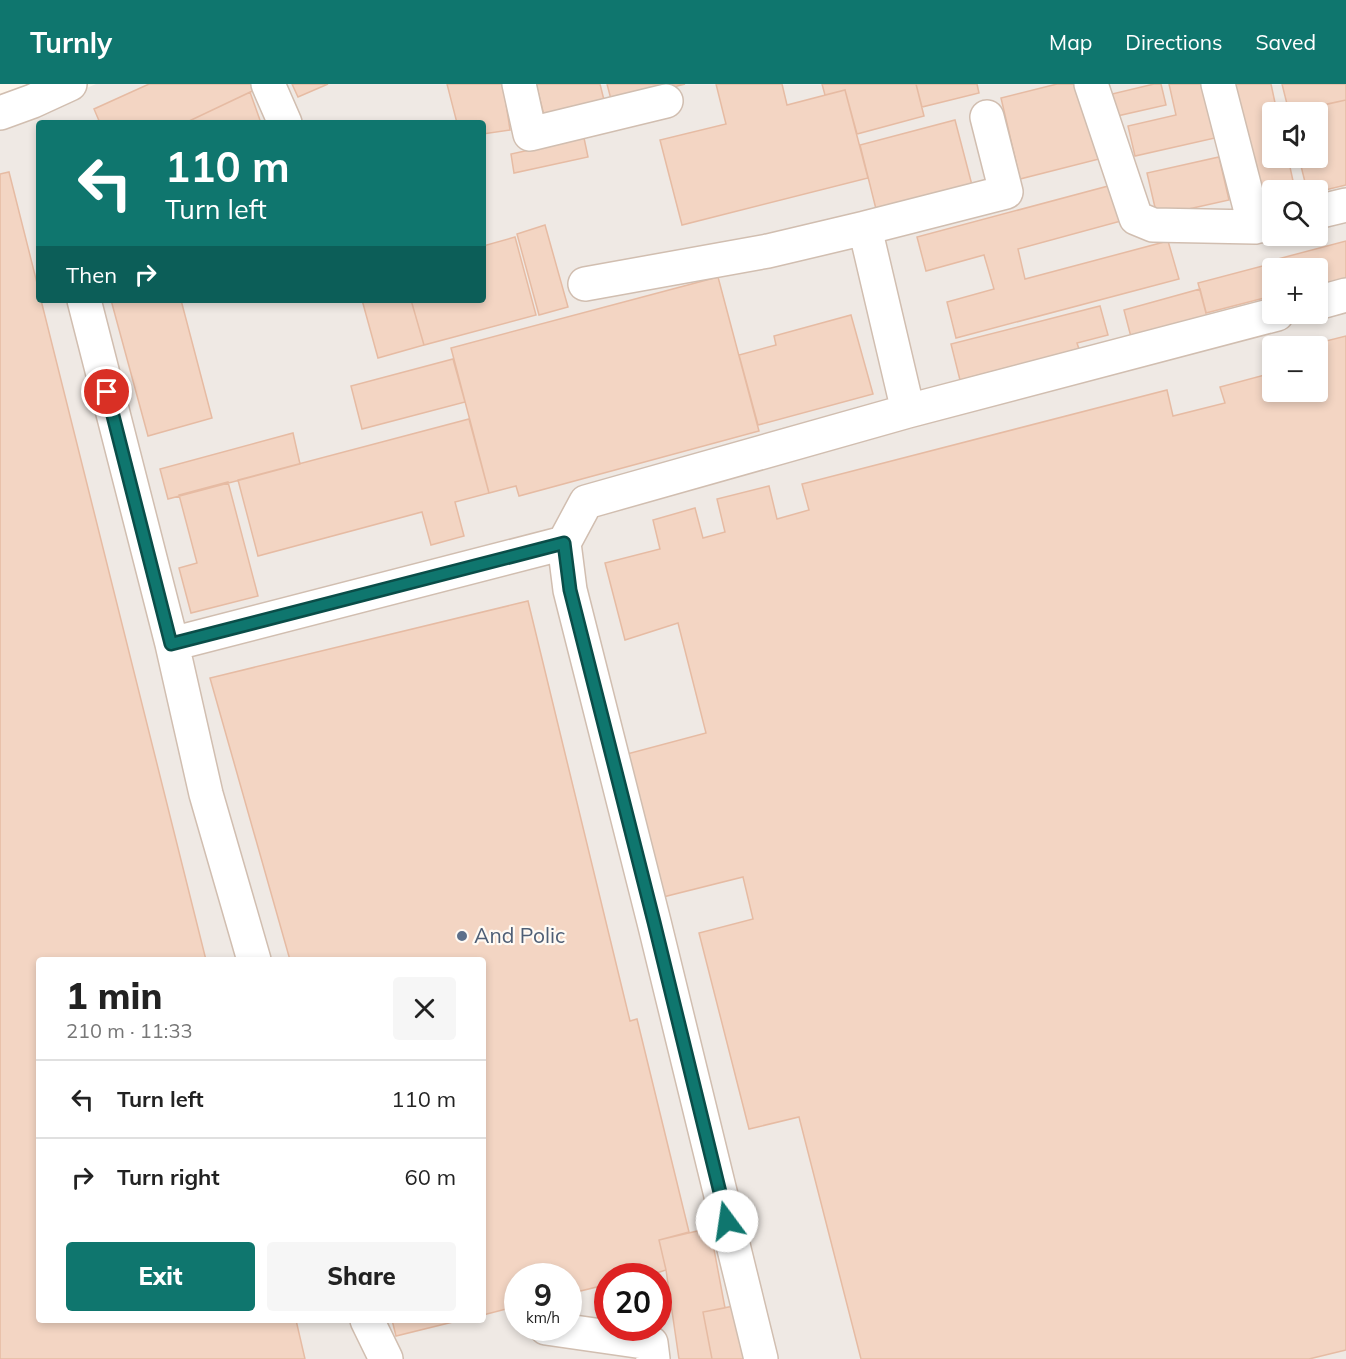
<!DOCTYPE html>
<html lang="en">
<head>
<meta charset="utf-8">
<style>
	body { margin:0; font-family:Mulish,sans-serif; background:#f6f6f6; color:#222; height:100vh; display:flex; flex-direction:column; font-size:22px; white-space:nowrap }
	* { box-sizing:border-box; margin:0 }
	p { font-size:20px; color:#767676 }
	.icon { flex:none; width:33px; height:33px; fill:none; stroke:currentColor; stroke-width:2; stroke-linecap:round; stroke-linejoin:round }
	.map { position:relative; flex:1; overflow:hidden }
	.sheet { position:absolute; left:36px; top:873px; width:450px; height:366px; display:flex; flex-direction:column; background:#fff; border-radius:6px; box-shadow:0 3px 9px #0003 }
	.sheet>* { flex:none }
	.guide { position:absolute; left:36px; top:36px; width:450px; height:183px; border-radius:6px; box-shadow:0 3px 9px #0003; background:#0f766e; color:#fff; overflow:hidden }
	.fabs { position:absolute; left:1262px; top:18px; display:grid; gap:12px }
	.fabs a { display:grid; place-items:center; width:66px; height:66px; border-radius:6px; background:#fff; box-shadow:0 3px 9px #0003; font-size:30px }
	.speed { position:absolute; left:504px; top:1179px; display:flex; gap:12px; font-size:30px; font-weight:700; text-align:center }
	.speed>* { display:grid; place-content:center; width:78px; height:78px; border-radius:50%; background:#fff; box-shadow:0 3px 9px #0003; line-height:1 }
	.speed small { font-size:15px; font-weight:400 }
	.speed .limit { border:9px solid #d22; background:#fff; color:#111 }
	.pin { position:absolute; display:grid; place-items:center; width:51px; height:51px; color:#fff; margin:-26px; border:3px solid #fff; border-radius:50%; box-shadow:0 2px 6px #0007 }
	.me { position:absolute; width:66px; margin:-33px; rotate:346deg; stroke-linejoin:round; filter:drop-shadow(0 0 4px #0008) }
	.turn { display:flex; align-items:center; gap:21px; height:126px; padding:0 30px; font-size:27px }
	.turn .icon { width:78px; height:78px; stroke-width:2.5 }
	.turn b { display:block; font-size:42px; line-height:51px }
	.then { display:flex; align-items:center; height:57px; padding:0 30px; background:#0003; gap:12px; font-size:22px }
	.round { display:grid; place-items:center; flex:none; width:63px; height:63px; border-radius:6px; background:#f6f6f6 }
	.head { display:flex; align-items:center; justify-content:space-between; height:102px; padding:0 30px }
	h1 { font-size:36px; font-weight:800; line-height:45px }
	.button { display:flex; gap:12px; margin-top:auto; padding:12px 30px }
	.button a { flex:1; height:69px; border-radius:6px; background:#0f766e; color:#fff; font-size:24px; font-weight:800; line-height:69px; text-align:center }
	.button a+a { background:#f6f6f6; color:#222 }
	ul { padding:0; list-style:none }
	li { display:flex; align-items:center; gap:18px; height:78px; padding:0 30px; border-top:2px solid #e0e0e0 }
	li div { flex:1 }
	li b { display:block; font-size:22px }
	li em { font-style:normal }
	header { display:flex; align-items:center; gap:36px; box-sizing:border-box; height:84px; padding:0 30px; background:#0f766e; color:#fff }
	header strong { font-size:28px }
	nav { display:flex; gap:33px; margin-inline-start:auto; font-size:21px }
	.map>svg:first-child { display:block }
	.industrial { fill:#efe9e4; fill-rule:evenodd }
	.building { fill:#f3d5c3; stroke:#e6bba3; stroke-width:1.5 }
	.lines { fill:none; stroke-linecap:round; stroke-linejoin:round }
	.minor-casing { stroke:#d1beb0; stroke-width:36 }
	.minor { stroke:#fff; stroke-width:33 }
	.route-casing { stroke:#0a4d48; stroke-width:15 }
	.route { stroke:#0f766e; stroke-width:10 }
	.service-dot { fill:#5c6f8a; stroke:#fffaf3; stroke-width:2 }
	.labels { text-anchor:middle; stroke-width:4.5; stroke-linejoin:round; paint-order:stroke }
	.service-label { font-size:21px; fill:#4e5e75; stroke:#fffaf3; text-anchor:start }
</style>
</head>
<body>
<header>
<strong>Turnly</strong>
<nav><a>Map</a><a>Directions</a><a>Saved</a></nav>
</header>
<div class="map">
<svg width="1346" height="1275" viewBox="0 0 1346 1275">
	<rect width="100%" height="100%" fill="#fdf6ec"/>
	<path class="industrial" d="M 96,0 L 1346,0 L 1346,1275 L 0,1275 L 0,37 L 38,25 ZM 1272,28 L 1317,28 L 1317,74 L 1272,74 ZM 39,39 L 483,39 L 483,216 L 39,216 ZM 1272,106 L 1317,106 L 1317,152 L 1272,152 ZM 1272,184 L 1317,184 L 1317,230 L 1272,230 ZM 1272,262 L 1317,262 L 1317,308 L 1272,308 ZM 39,876 L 483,876 L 483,1236 L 39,1236 ZM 518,1192 L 568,1192 L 568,1244 L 518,1244 ZM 608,1192 L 658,1192 L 658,1244 L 608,1244 Z"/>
	<path class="building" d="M 149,0 L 258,0 L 259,4 L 185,39 L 100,39 L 94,25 Z
		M 292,0 L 328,0 L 298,13 Z
		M 447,0 L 503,0 L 510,46 L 483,50 L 483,39 L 457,39 Z
		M 536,0 L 600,0 L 605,20 L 545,35 Z
		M 607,0 L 685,0 L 612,19 Z
		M 716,0 L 782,0 L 787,21 L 845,6 L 868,94 L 682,141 L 660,56 L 726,40 Z
		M 822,0 L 916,0 L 924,32 L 857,50 L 845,6 L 825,11 Z
		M 916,0 L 977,0 L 979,9 L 922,23 Z
		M 1057,0 L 1080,0 L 1099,75 L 1020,95 L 1001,14 Z
		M 1154,0 L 1161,0 L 1166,21 L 1117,32 L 1112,10 Z
		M 1169,0 L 1203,0 L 1215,54 L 1135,72 L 1128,42 L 1176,31 Z
		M 1234,0 L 1271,0 L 1277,28 L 1272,28 L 1272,74 L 1288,74 L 1295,106 L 1272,106 L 1272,123 L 1263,125 Z
		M 1282,0 L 1346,0 L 1346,16 L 1289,28 Z
		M 250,8 L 261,39 L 185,39 Z
		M 1346,16 L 1346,101 L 1317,108 L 1307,106 L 1299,74 L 1317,74 L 1317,28 L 1293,28 Z
		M 955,36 L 973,105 L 877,129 L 860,61 Z
		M 584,54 L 588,73 L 514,89 L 511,70 Z
		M 1219,73 L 1229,116 L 1157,132 L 1147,89 Z
		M 9,88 L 39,207 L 39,216 L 41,216 L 206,876 L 39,876 L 39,1236 L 296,1236 L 305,1275 L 0,1275 L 0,90 Z
		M 1112,101 L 1121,137 L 1018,165 L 1025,195 L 1168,157 L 1179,195 L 956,254 L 947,218 L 994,205 L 984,171 L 926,187 L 917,153 Z
		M 545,141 L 568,223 L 539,231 L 517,150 Z
		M 515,153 L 536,231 L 424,261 L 411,216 L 483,216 L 483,162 Z
		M 1346,157 L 1346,199 L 1317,207 L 1317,184 L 1276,184 L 1274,176 Z
		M 1274,179 L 1276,184 L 1272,184 L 1272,212 L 1206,229 L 1198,199 Z
		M 718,193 L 759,347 L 519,412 L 516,402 L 489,409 L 451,264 Z
		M 1200,205 L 1207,232 L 1131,253 L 1124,226 Z
		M 111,216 L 181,216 L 212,334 L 148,352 Z
		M 362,216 L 411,216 L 424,261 L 378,274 Z
		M 1100,222 L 1108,251 L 1077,259 L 1079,265 L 960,296 L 951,260 Z
		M 851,231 L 873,310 L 758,341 L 739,271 L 776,261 L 774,252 Z
		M 1346,252 L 1346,1266 L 1309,1275 L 861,1275 L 799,1033 L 749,1045 L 699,849 L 753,835 L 743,793 L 663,813 L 627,670 L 706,649 L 678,539 L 625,556 L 605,479 L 660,465 L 653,436 L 695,424 L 703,454 L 725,448 L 717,415 L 769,402 L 777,435 L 809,426 L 802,400 L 1167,306 L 1173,332 L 1225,319 L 1220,303 L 1272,289 L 1272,308 L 1317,308 L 1318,278 L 1317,262 L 1314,262 L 1314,260 Z
		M 453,275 L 465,318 L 362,345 L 351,302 Z
		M 469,335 L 489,409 L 455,418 L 464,452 L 431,461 L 422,428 L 258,472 L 238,396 Z
		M 293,349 L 300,380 L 168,415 L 160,385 Z
		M 228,398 L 258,512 L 191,529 L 179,484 L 197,479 L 179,411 Z
		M 528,517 L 630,937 L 637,935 L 689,1148 L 659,1156 L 666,1186 L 647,1192 L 608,1192 L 607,1247 L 597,1203 L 568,1210 L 568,1192 L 518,1192 L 518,1222 L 483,1231 L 483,876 L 290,876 L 210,594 Z
		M 710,1144 L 725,1224 L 703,1228 L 712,1275 L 679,1275 L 666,1186 L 659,1156 Z
		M 739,1221 L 749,1275 L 712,1275 L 703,1228 Z
		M 392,1236 L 461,1236 L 396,1252 Z"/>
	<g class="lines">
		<g class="minor-casing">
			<path id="minor" d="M 268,0 L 285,39
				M 519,0 L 530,50 L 666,17
				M 1091,0 L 1136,134 L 1153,141 L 1255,143 L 1272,139
				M 1218,0 L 1255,143
				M 0,29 L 33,17 L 70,0
				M 1317,128 L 1346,121
				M 865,144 L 1006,108 L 987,33
				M 585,200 L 768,167 L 865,144 L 908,327
				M 84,216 L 172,560 L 206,710 L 254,876
				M 1317,219 L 1346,211
				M 172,560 L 564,459
				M 367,1236 L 386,1275
				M 546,1244 L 651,1259 L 653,1275
				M 761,1275 L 654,838 L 570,506 L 564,459 L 586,418 L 908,327 L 1277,230"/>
		</g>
		<use href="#minor" class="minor"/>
	</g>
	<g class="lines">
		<g class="route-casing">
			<path id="route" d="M 107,308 L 171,560 L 564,459 L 570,506 L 654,838 L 727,1137"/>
		</g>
		<use href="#route" class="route"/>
	</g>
	<circle class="service-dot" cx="462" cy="852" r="6"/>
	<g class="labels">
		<g class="service-label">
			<text x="474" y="859">And Polic</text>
		</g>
	</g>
</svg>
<div class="fabs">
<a><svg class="icon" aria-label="sound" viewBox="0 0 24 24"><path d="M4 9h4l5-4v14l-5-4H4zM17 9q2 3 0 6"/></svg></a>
<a><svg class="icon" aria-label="search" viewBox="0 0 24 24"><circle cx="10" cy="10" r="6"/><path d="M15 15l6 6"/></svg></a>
<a>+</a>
<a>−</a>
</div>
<div class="speed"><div>9<small>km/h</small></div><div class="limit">20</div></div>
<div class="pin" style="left:107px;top:308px;background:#d93025"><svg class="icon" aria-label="arrive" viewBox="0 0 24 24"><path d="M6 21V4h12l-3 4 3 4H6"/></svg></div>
<svg class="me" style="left:727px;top:1137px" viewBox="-20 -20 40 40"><circle r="19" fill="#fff"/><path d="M0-13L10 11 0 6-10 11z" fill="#0f766e"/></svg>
<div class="guide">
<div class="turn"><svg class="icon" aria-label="left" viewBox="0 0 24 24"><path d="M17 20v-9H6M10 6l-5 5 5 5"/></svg><div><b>110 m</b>Turn left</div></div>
<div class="then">Then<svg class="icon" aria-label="right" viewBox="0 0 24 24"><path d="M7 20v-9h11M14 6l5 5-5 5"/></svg></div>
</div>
<section class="sheet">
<div class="head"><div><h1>1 min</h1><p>210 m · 11:33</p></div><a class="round"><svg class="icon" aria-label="close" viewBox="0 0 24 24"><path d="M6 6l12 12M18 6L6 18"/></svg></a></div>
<ul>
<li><svg class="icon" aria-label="left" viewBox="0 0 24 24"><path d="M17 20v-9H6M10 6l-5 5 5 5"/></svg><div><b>Turn left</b></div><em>110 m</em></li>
<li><svg class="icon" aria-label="right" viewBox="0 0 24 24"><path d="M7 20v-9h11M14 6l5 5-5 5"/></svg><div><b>Turn right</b></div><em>60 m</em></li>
</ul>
<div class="button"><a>Exit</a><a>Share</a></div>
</section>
</div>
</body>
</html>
